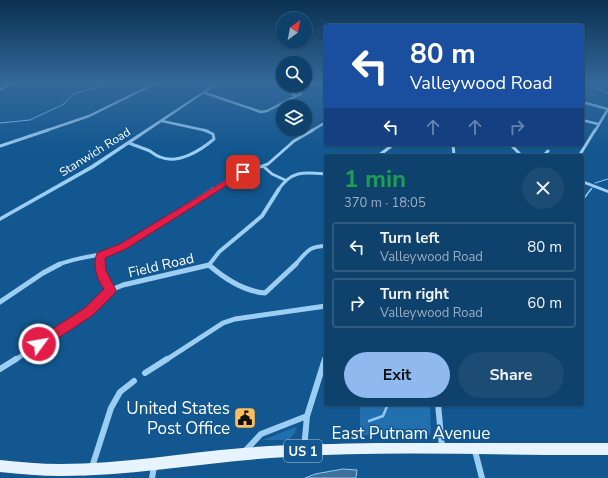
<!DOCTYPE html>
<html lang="en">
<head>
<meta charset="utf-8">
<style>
	body { margin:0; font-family:"Nunito Sans",sans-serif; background:#1c4c73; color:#f1f3f6; height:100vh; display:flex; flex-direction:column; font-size:15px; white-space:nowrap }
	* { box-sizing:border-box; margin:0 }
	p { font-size:13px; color:#9bafc1 }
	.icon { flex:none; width:22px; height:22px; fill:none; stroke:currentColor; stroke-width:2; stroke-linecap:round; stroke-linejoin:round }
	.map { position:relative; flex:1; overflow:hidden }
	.panel { position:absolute; left:324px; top:154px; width:260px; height:252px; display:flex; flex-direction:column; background:#0e416b; border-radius:4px; box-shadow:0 1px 3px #0004,0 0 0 1px #2e5a7e }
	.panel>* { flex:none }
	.hud { position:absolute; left:324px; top:24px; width:260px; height:122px; border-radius:4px; box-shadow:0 1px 3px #0004,0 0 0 1px #2e5a7e; background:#1a4fa0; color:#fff; overflow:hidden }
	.needle { width:26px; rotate:32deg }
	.buttons { position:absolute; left:276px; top:12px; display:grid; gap:8px }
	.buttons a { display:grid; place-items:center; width:36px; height:36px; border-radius:50%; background:#0e416b; box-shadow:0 1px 3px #0004,0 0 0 1px #2e5a7e; font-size:20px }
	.pin { position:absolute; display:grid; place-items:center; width:34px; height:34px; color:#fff; margin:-17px; border-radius:8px; box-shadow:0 2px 6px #0006 }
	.me { position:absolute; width:44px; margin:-22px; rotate:58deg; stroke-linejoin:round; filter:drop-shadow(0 0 3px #0008) }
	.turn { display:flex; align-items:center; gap:14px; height:84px; padding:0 20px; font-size:18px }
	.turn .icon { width:52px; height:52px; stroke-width:2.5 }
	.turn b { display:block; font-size:28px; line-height:34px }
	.lanes { display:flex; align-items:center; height:38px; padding:0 20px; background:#0003; justify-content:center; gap:20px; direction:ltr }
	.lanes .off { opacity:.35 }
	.round { display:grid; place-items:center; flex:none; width:42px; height:42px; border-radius:21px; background:#1c4c73 }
	.summary { display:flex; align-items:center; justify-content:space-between; height:68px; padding:0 20px }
	h1 { font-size:24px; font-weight:700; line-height:30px; color:#1e9e55 }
	.primary-button { display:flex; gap:8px; margin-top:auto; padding:8px 20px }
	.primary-button a { flex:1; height:46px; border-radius:24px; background:#90b9f0; color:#111; font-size:16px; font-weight:700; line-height:46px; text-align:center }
	.primary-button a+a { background:#1c4c73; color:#f1f3f6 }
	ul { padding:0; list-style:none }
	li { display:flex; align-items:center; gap:12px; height:50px; margin:0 8px 6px; padding:0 12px; border:2px solid #2e5a7e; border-radius:4px }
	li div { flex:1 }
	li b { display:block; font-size:15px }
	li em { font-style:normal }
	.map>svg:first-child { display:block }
	.green { fill:#2170ad }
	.water { fill:#3d6f98; stroke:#8ec9f5 }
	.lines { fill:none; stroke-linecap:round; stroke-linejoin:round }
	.stream-far2 { stroke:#8ec9f5; stroke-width:1 }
	.stream-far1 { stroke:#8ec9f5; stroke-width:1.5 }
	.stream { stroke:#8ec9f5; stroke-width:2.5 }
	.minor-far4 { stroke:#9ccdf2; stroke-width:2.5 }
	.minor-far3 { stroke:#9ccdf2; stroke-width:3 }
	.minor-far2 { stroke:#9ccdf2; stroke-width:4 }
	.minor-far1 { stroke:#9ccdf2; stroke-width:5 }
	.minor { stroke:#9ccdf2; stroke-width:6 }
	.tertiary { fill:#9ccdf2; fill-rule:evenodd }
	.primary { fill:#e7f3ff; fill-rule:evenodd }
	.route { fill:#e11d48; stroke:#92132f }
	.labels { text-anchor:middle; stroke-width:3; stroke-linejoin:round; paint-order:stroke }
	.far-street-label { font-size:12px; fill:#fff; stroke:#12578f }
	.shield { fill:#12578f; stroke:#b8cddd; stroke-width:1 }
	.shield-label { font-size:13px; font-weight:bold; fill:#fff }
	.street-label { font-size:14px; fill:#fff; stroke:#12578f }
	.near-poi-label { font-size:17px; fill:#fff; stroke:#12578f; text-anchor:end }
	.near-street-label { font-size:17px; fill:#fff; stroke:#12578f }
</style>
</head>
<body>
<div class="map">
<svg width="608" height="478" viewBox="0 0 608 478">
	<rect width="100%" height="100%" fill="#12578f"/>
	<path class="green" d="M 360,404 L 430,404 L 431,432 L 430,435 L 360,435 Z
		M 295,427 L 297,428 L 294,434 L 288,440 L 263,440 Z"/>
	<path class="water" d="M 343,469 L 357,470 L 356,478 L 305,478 L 315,474 Z"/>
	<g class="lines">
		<path class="stream-far2" d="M 585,83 L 608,93
			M 0,123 L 30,120 L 64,104 L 73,94 L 112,83
			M 595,183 L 608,179
			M 591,190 L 592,188"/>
		<path class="stream-far1" d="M 582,201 L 591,189"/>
		<path class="stream" d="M 369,421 L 383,416 L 388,404"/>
		<path class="minor-far4" d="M 305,84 L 320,83
			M 0,90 L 12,83
			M 296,92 L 300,92 L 301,94 L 296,96 L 292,94 Z
			M 205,93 L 261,112 L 267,111 L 296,96
			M 582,102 L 608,109
			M 582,120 L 598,124
			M 162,121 L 208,131
			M 45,131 L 89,116 L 156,83
			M 311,131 L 326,122
			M 595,131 L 608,109"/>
		<path class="minor-far3" d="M 129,143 C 136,146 143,148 150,151 C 153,153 156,156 160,157 C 178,165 201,150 214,139 L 213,134 L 204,130
			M 453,144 L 454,156
			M 0,146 L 48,130
			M 378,156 L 394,144
			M 543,156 L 548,151
			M 579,156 L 595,130
			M 263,166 L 272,174 L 285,180
			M 212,190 L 235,176 L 268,164 L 294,141 L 313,130
			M 278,190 C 292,170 304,172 326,174"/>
		<path class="minor-far2" d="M 58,265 C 77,256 98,257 117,250 L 214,189
			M 100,265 L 100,256
			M 209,265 L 219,252 L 262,216 L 279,189
			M 295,265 C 306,253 308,246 326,246"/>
		<path class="minor-far1" d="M 100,264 L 103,278 L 111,290
			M 326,273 L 326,302
			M 0,302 L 43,273 L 60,264
			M 15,360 L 89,312 L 111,290 L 123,285 L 209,265 C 225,279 243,291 265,293 L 296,264
			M 166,360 L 223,323 L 235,319 L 326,306
			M 325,360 L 326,356"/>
		<path class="minor" d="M 0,369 L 16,359
			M 145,373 L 167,359
			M 438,404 L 442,447
			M 304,449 L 307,416 L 325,359
			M 246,450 L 261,434 L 307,416
			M 475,451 L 482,478
			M 92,467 L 111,408 L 120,392 L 134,381
			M 152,478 L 154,467"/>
		<path class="tertiary" d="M 216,83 L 219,83 L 94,168 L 0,221 L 0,217 L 90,166 Z
			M 508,144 L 512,144 L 524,156 L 520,156 Z
			M 582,180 L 608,190 L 608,193 L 582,183 Z"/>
		<path class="primary" d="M 380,443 L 608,443 L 608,455 C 501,456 393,450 287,457 C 211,461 136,476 61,476 C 41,476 20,474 0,472 L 0,460 C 20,462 40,464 61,464 C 122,464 182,453 243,448 C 288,444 334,444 380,443 Z"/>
	</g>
	<linearGradient id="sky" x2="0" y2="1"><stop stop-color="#0a304f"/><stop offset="0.55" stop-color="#33699b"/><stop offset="1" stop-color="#33699b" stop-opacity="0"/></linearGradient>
	<rect width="608" height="150" fill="url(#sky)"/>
	<path class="route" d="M 243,170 L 246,172 L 245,174 L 126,249 L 105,258 L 106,271 L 116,290 L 115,293 L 93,315 L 43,348 L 39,350 L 35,348 L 33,344 L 35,340 L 85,308 L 104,289 C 97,280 92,264 97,253 L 120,244 Z"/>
	<defs>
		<g id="civic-square" transform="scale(1.15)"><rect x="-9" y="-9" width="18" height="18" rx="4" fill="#ffbe5d" stroke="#12578f"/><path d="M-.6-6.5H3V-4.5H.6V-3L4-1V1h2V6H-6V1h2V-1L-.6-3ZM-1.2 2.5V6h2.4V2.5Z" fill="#111"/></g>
	</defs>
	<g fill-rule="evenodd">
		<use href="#civic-square" x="245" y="418"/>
	</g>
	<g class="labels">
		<g class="far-street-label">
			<text transform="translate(95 152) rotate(-32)" y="4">Stanwich Road</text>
		</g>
		<rect class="shield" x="284" y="440" width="38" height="22" rx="3"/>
		<g class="shield-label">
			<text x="303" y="456">US 1</text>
		</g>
		<g class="street-label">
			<text transform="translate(161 265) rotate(-13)" y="5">Field Road</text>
		</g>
		<g class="near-poi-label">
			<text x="230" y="414">United States<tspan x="230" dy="20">Post Office</tspan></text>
		</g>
		<g class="near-street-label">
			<text x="411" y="439">East Putnam Avenue</text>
		</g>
	</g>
</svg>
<div class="buttons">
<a><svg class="needle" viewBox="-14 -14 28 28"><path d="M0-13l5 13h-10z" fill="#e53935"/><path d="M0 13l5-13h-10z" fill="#9bafc1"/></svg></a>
<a><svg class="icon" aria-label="search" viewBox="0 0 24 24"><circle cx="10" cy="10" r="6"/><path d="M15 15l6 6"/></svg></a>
<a><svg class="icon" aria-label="layers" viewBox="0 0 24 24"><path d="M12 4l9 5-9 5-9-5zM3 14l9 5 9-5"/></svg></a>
</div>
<div class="pin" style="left:243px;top:172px;background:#d93025"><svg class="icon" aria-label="arrive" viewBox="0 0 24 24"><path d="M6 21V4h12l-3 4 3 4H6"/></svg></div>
<svg class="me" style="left:39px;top:344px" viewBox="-20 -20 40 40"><circle r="17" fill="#e11d48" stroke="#fff" stroke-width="3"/><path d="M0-11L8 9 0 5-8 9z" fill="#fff"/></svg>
<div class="hud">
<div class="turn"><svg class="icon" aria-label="left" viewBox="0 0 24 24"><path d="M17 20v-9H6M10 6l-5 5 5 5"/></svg><div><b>80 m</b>Valleywood Road</div></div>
<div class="lanes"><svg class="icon" aria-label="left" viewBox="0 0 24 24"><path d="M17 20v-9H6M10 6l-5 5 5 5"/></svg><svg class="icon off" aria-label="ahead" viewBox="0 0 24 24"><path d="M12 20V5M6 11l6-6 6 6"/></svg><svg class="icon off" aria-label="ahead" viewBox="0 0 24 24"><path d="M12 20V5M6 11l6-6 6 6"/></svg><svg class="icon off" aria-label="right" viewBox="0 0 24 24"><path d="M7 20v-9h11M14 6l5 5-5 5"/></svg></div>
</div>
<section class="panel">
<div class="summary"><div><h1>1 min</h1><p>370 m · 18:05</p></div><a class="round"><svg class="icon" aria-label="close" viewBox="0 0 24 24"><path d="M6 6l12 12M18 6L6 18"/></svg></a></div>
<ul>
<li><svg class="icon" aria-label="left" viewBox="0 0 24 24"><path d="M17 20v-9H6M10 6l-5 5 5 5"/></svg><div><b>Turn left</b><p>Valleywood Road</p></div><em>80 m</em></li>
<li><svg class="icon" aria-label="right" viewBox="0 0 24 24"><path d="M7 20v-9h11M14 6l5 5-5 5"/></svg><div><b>Turn right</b><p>Valleywood Road</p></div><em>60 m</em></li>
</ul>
<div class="primary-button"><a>Exit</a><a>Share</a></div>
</section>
</div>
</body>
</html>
